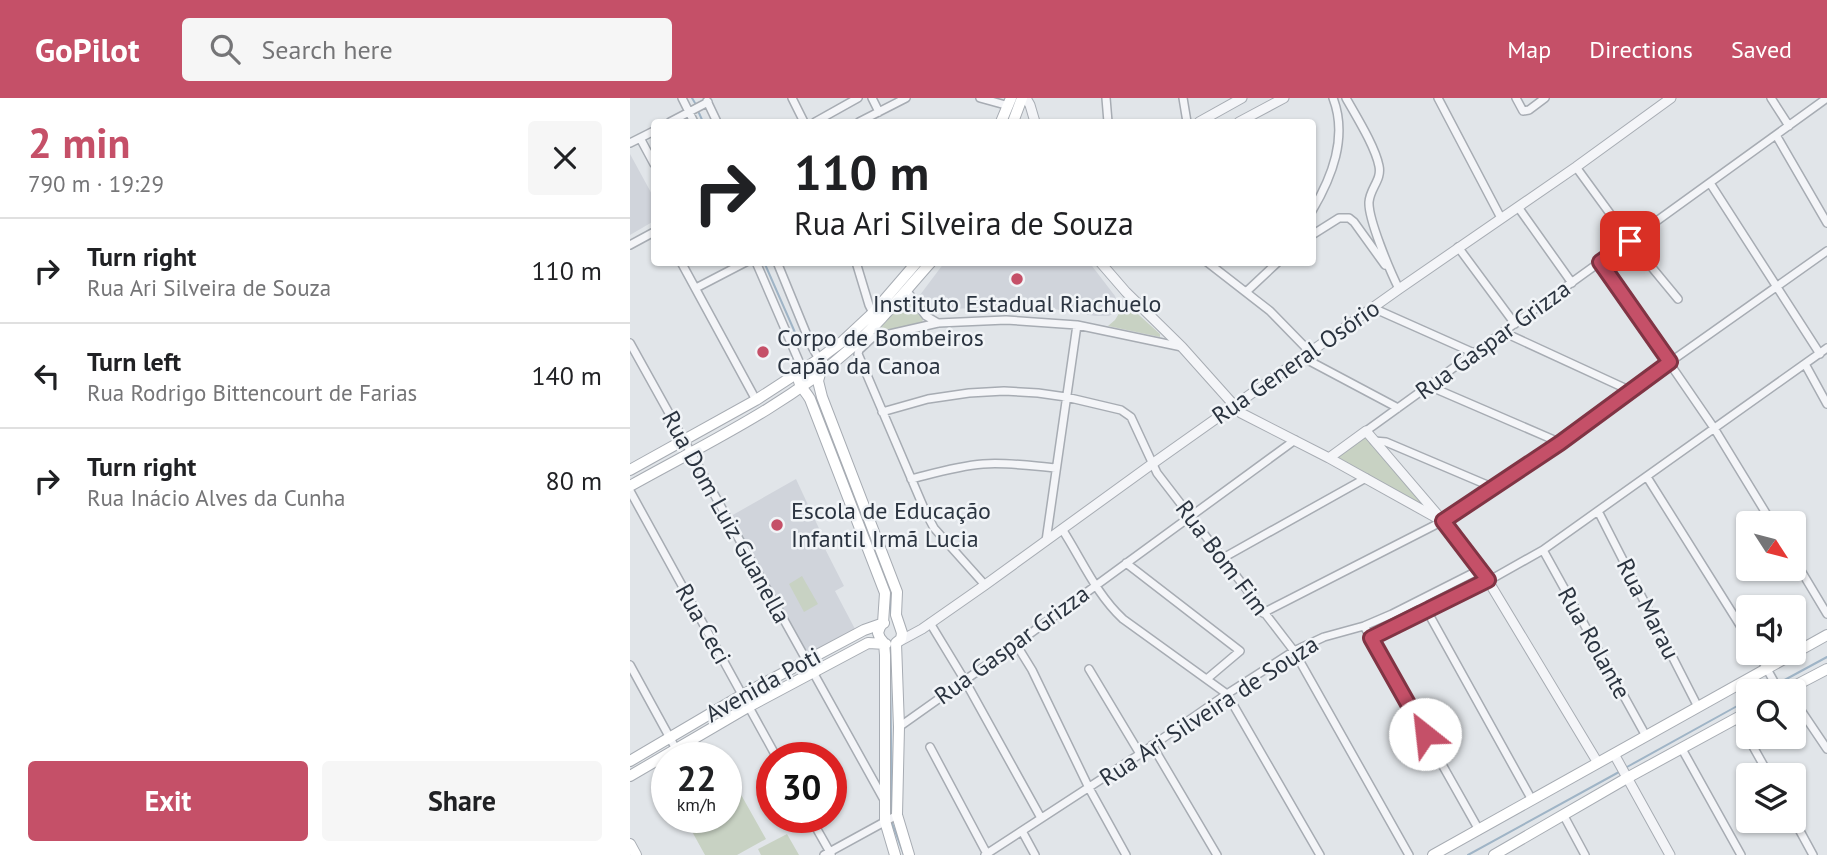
<!DOCTYPE html>
<html lang="en">
<head>
<meta charset="utf-8">
<style>
	body { margin:0; font-family:"PT Sans",sans-serif; background:#f6f6f6; color:#202124; height:100vh; display:flex; flex-direction:column; font-size:26px; white-space:nowrap }
	* { box-sizing:border-box; margin:0 }
	p { font-size:23px; color:#757577 }
	.icon { flex:none; width:38px; height:38px; fill:none; stroke:currentColor; stroke-width:2; stroke-linecap:round; stroke-linejoin:round }
	.map { position:relative; flex:1; overflow:hidden }
	.details { display:flex; flex-direction:column; background:#fff; width:630px }
	.details>* { flex:none }
	.banner { position:absolute; left:21px; top:21px; width:665px; height:147px; border-radius:7px; box-shadow:0 2px 5px #0004; background:#fff; color:#202124; overflow:hidden }
	.needle { width:46px; rotate:126deg }
	.fabs { position:absolute; left:1106px; top:413px; display:grid; gap:14px }
	.fabs a { display:grid; place-items:center; width:70px; height:70px; border-radius:7px; background:#fff; box-shadow:0 2px 5px #0004; font-size:35px }
	.speed { position:absolute; left:21px; top:644px; display:flex; gap:14px; font-size:35px; font-weight:700; text-align:center }
	.speed>* { display:grid; place-content:center; width:91px; height:91px; border-radius:50%; background:#fff; box-shadow:0 2px 5px #0004; line-height:1 }
	.speed small { font-size:18px; font-weight:400 }
	.speed .limit { border:10px solid #d22; background:#fff; color:#111 }
	.pin { position:absolute; display:grid; place-items:center; width:60px; height:60px; color:#fff; margin:-30px; border-radius:14px; box-shadow:0 4px 10px #0006 }
	.me { position:absolute; width:77px; margin:-38px; rotate:331deg; stroke-linejoin:round; filter:drop-shadow(0 0 5px #0008) }
	.turn { display:flex; align-items:center; gap:24px; height:147px; padding:0 28px; font-size:32px }
	.turn .icon { width:91px; height:91px; stroke-width:2.5 }
	.turn b { display:block; font-size:49px; line-height:60px }
	.round { display:grid; place-items:center; flex:none; width:74px; height:74px; border-radius:7px; background:#f6f6f6 }
	.headline { display:flex; align-items:center; justify-content:space-between; height:119px; padding:0 28px }
	h1 { font-size:42px; font-weight:700; line-height:52px; color:#c55068 }
	.action { display:flex; gap:14px; margin-top:auto; padding:14px 28px }
	.action a { flex:1; height:80px; border-radius:7px; background:#c55068; color:#fff; font-size:28px; font-weight:700; line-height:80px; text-align:center }
	.action a+a { background:#f6f6f6; color:#202124 }
	ul { padding:0; list-style:none }
	li { display:flex; align-items:center; gap:21px; height:105px; padding:0 28px; border-top:2px solid #e0e0e0 }
	li div { flex:1 }
	li b { display:block; font-size:26px }
	li em { font-style:normal }
	header { display:flex; align-items:center; gap:42px; box-sizing:border-box; height:98px; padding:0 35px; background:#c55068; color:#fff }
	header strong { font-size:33px }
	nav { display:flex; gap:38px; margin-inline-start:auto; font-size:24px }
	.search { width:490px; height:63px; background:#f6f6f6; display:flex; align-items:center; gap:18px; box-sizing:border-box; padding:0 24px; border-radius:7px; color:#757577; font-size:26px }
	main { display:flex; flex:1; min-height:0 }
	.map>svg:first-child { display:block }
	.built { fill:#d0d4db }
	.green { fill:#c8d2c3 }
	.lines { fill:none; stroke-linecap:round; stroke-linejoin:round }
	.stream { stroke:#9fb4c6; stroke-width:2 }
	.minor-casing { stroke:#a7acb3; stroke-width:10 }
	.tertiary-casing { stroke:#a7acb3; stroke-width:11 }
	.secondary-casing { stroke:#a7acb3; stroke-width:12 }
	.minor { stroke:#f4f5f8; stroke-width:7 }
	.tertiary { stroke:#f4f5f8; stroke-width:9 }
	.secondary { stroke:#fff; stroke-width:10 }
	.route-casing { stroke:#803444; stroke-width:18 }
	.route { stroke:#c55068; stroke-width:12 }
	.poi-dot { fill:#c55068; stroke:#f1f4f7; stroke-width:2.5 }
	.labels { text-anchor:middle; stroke-width:5; stroke-linejoin:round; paint-order:stroke }
	.poi-label { font-size:24px; fill:#2b3440; stroke:#f1f4f7; text-anchor:start }
	.street-label { font-size:24px; fill:#2b3440; stroke:#f1f4f7 }
</style>
</head>
<body>
<header>
<strong>GoPilot</strong>
<div class="search"><svg class="icon" aria-label="search" viewBox="0 0 24 24"><circle cx="10" cy="10" r="6"/><path d="M15 15l6 6"/></svg>Search here</div>
<nav><a>Map</a><a>Directions</a><a>Saved</a></nav>
</header>
<main>
<section class="details">
<div class="headline"><div><h1>2 min</h1><p>790 m · 19:29</p></div><a class="round"><svg class="icon" aria-label="close" viewBox="0 0 24 24"><path d="M6 6l12 12M18 6L6 18"/></svg></a></div>
<ul>
<li><svg class="icon" aria-label="right" viewBox="0 0 24 24"><path d="M7 20v-9h11M14 6l5 5-5 5"/></svg><div><b>Turn right</b><p>Rua Ari Silveira de Souza</p></div><em>110 m</em></li>
<li><svg class="icon" aria-label="left" viewBox="0 0 24 24"><path d="M17 20v-9H6M10 6l-5 5 5 5"/></svg><div><b>Turn left</b><p>Rua Rodrigo Bittencourt de Farias</p></div><em>140 m</em></li>
<li><svg class="icon" aria-label="right" viewBox="0 0 24 24"><path d="M7 20v-9h11M14 6l5 5-5 5"/></svg><div><b>Turn right</b><p>Rua Inácio Alves da Cunha</p></div><em>80 m</em></li>
</ul>
<div class="action"><a>Exit</a><a>Share</a></div>
</section>
<div class="map">
<svg width="1197" height="757" viewBox="0 0 1197 757">
	<rect width="100%" height="100%" fill="#e1e5e9"/>
	<path class="built" d="M 0,56 L 24,100 L 24,123 L 0,137 Z
		M 459,164 L 485,198 L 488,206 L 487,213 L 479,218 L 465,218 L 424,211 L 382,208 L 303,212 L 290,197 L 314,165 Z
		M 166,381 L 193,439 L 190,441 L 214,488 L 205,493 L 225,531 L 178,557 L 101,418 Z"/>
	<path class="green" d="M 276,201 L 293,221 L 292,226 L 254,235 L 251,233 L 250,230 Z
		M 494,207 L 499,208 L 530,236 L 530,239 L 478,228 L 485,222 Z
		M 736,339 L 797,410 L 705,360 Z
		M 172,478 L 188,506 L 174,514 L 159,486 Z
		M 96,670 L 136,741 L 107,757 L 75,757 L 54,719 L 96,719 Z
		M 157,736 L 169,757 L 131,757 L 128,751 Z"/>
	<g class="lines">
		<path class="stream" d="M 62,0 L 65,5
			M 69,15 L 73,24
			M 134,164 L 167,239
			M 244,452 L 259,493
			M 260,498 L 261,517
			M 260,568 L 262,713
			M 1149,585 L 1197,559
			M 1134,593 L 1144,588
			M 997,669 L 1118,602
			M 262,725 L 274,757
			M 838,757 L 989,674"/>
		<g class="minor-casing">
			<path id="minor" d="M 52,0 L 64,24
				M 162,0 L 174,24
				M 242,0 L 249,14
				M 350,0 L 379,8
				M 476,0 L 478,24
				M 553,0 L 557,24
				M 716,0 C 726,18 745,48 749,68 C 752,82 740,90 739,104 C 738,121 760,173 769,191
				M 808,0 L 871,120
				M 886,0 L 893,13 L 899,12 L 915,0
				M 1141,0 L 1159,28
				M 77,3 L 87,24
				M 40,24 L 78,4
				M 185,24 L 228,0
				M 229,24 L 276,0
				M 1146,37 L 1197,125
				M 10,40 L 24,66
				M 0,45 L 24,33
				M 946,69 L 1000,143 L 1048,201
				M 1080,85 L 1190,256
				M 888,109 L 942,185
				M 682,113 C 702,79 718,39 703,0
				M 682,137 L 709,120 L 719,120 L 724,124 L 755,167
				M 0,147 L 24,134
				M 828,149 L 885,226
				M 51,164 L 126,302
				M 126,164 L 171,268 L 170,275
				M 147,164 L 181,247 L 189,261
				M 226,164 L 239,207 L 243,215
				M 577,164 L 640,213 L 680,254
				M 970,164 L 1084,330 L 1142,425
				M 66,190 L 116,164
				M 276,192 L 296,218 L 308,225
				M 616,194 L 648,164
				M 743,210 L 844,255
				M 873,234 L 1001,293
				M 238,235 L 242,240 L 308,225 L 376,222 L 447,227 L 552,249
				M 242,240 L 229,252 L 228,256 L 296,415 L 304,430 L 355,487
				M 0,245 L 253,700
				M 672,259 L 768,310
				M 1175,266 L 1197,306
				M 799,288 L 931,345
				M 252,314 L 298,301 L 339,295 L 374,293 L 408,295 L 436,299 L 491,312 L 501,319 L 527,375 L 664,553 L 779,757
				M 736,333 L 1197,0
				M 744,343 L 756,344 L 862,389
				M 1017,379 L 1118,540
				M 281,381 C 305,375 328,368 353,366 C 377,364 402,368 426,370
				M 0,393 L 147,660
				M 968,413 L 1068,609
				M 432,431 C 452,462 466,496 493,521 L 597,596 L 690,757
				M 416,443 L 447,227
				M 913,452 L 1016,638
				M 593,460 L 736,380
				M 1164,461 L 1197,516
				M 496,465 L 610,553 L 578,580
				M 791,502 L 902,702
				M 633,515 L 813,423 L 931,345 L 1040,264 L 1197,153
				M 300,525 L 334,581 L 411,720
				M 734,528 L 849,732
				M 741,540 L 858,483 L 913,452 L 1197,250
				M 386,546 L 402,572 L 459,690 L 496,757
				M 1128,555 L 1147,589 L 1152,593
				M 0,567 L 46,651
				M 459,571 L 510,656
				M 1164,602 L 1197,651
				M 1107,620 L 1139,677
				M 269,629 L 386,546 L 665,342
				M 522,647 L 587,757
				M 300,649 L 357,756
				M 1052,651 L 1111,757
				M 934,718 L 955,757
				M 180,719 L 201,756
				M 1164,722 L 1183,757
				M 392,733 L 405,757
				M 194,757 L 267,717
				M 355,757 L 510,656 L 597,596 L 664,553 L 694,539 L 734,528 L 762,516 L 851,471"/>
		</g>
		<g class="tertiary-casing">
			<path id="tertiary" d="M 396,0 L 400,7 L 405,24
				M 569,24 L 612,0
				M 609,24 L 654,0
				M 470,164 L 496,194 L 552,249 L 611,315 L 699,360 L 805,419
				M 699,360 L 736,333 L 813,423 L 851,471 L 968,665
				M 268,544 L 292,531 L 355,487 L 522,366 L 769,191 L 946,69 L 1041,0
				M 984,656 L 1040,757"/>
		</g>
		<g class="secondary-casing">
			<path id="secondary" d="M 371,24 L 381,0
				M 383,24 L 392,0
				M 189,261 L 193,265 L 188,283 L 192,299 L 267,494 L 266,517 L 272,535 L 271,541 L 266,545 L 269,629 L 267,717 L 279,757
				M 170,275 C 165,285 175,292 180,301 L 255,495 L 253,525 L 250,529 L 248,535 L 250,540 L 254,545 L 255,557 L 255,723 L 265,757
				M 0,372 L 126,302 L 189,261 L 213,243 L 243,215 L 287,164
				M 0,388 C 75,346 156,308 221,250 C 250,225 275,193 301,164
				M 1155,593 L 1197,571
				M 0,663 L 112,597 L 234,532 L 254,525
				M 0,678 L 118,609 L 238,545 L 256,546
				M 0,746 L 6,757
				M 803,757 L 1197,537
				M 864,757 L 997,680 L 1118,614"/>
		</g>
		<use href="#minor" class="minor"/>
		<use href="#tertiary" class="tertiary"/>
		<use href="#secondary" class="secondary"/>
	</g>
	<g class="lines">
		<g class="route-casing">
			<path id="route" d="M 795,636 L 741,540 L 858,482 L 813,423 L 930,345 L 1040,264 L 970,164 L 1000,143"/>
		</g>
		<use href="#route" class="route"/>
	</g>
	<g class="poi-dot">
		<circle cx="387" cy="181" r="7"/>
		<circle cx="133" cy="254" r="7"/>
		<circle cx="147" cy="427" r="7"/>
	</g>
	<g class="labels">
		<g class="poi-label">
			<text x="387" y="214" text-anchor="middle">Instituto Estadual Riachuelo</text>
			<text x="147" y="248">Corpo de Bombeiros<tspan x="147" dy="28">Capão da Canoa</tspan></text>
			<text x="161" y="421">Escola de Educação<tspan x="161" dy="28">Infantil Irmã Lucia</tspan></text>
		</g>
		<g class="street-label">
			<text transform="translate(863 242) rotate(-36)" y="8">Rua Gaspar Grizza</text>
			<text transform="translate(666 264) rotate(-35)" y="8">Rua General Osório</text>
			<text transform="translate(96 419) rotate(61)" y="8">Rua Dom Luiz Guanella</text>
			<text transform="translate(592 460) rotate(53)" y="8">Rua Bom Fim</text>
			<text transform="translate(1018 511) rotate(63)" y="8">Rua Marau</text>
			<text transform="translate(73 526) rotate(61)" y="8">Rua Ceci</text>
			<text transform="translate(964 545) rotate(61)" y="8">Rua Rolante</text>
			<text transform="translate(382 547) rotate(-36)" y="8">Rua Gaspar Grizza</text>
			<text transform="translate(133 587) rotate(-29)" y="8">Avenida Poti</text>
			<text transform="translate(579 613) rotate(-33)" y="8">Rua Ari Silveira de Souza</text>
		</g>
	</g>
</svg>
<div class="fabs">
<a><svg class="needle" viewBox="-14 -14 28 28"><path d="M0-13l5 13h-10z" fill="#e53935"/><path d="M0 13l5-13h-10z" fill="#757577"/></svg></a>
<a><svg class="icon" aria-label="sound" viewBox="0 0 24 24"><path d="M4 9h4l5-4v14l-5-4H4zM17 9q2 3 0 6"/></svg></a>
<a><svg class="icon" aria-label="search" viewBox="0 0 24 24"><circle cx="10" cy="10" r="6"/><path d="M15 15l6 6"/></svg></a>
<a><svg class="icon" aria-label="layers" viewBox="0 0 24 24"><path d="M12 4l9 5-9 5-9-5zM3 14l9 5 9-5"/></svg></a>
</div>
<div class="speed"><div>22<small>km/h</small></div><div class="limit">30</div></div>
<div class="pin" style="left:1000px;top:143px;background:#d93025"><svg class="icon" aria-label="arrive" viewBox="0 0 24 24"><path d="M6 21V4h12l-3 4 3 4H6"/></svg></div>
<svg class="me" style="left:795px;top:636px" viewBox="-20 -20 40 40"><circle r="19" fill="#fff"/><path d="M0-13L10 11 0 6-10 11z" fill="#c55068"/></svg>
<div class="banner">
<div class="turn"><svg class="icon" aria-label="right" viewBox="0 0 24 24"><path d="M7 20v-9h11M14 6l5 5-5 5"/></svg><div><b>110 m</b>Rua Ari Silveira de Souza</div></div>
</div>
</div>
</main>
</body>
</html>
